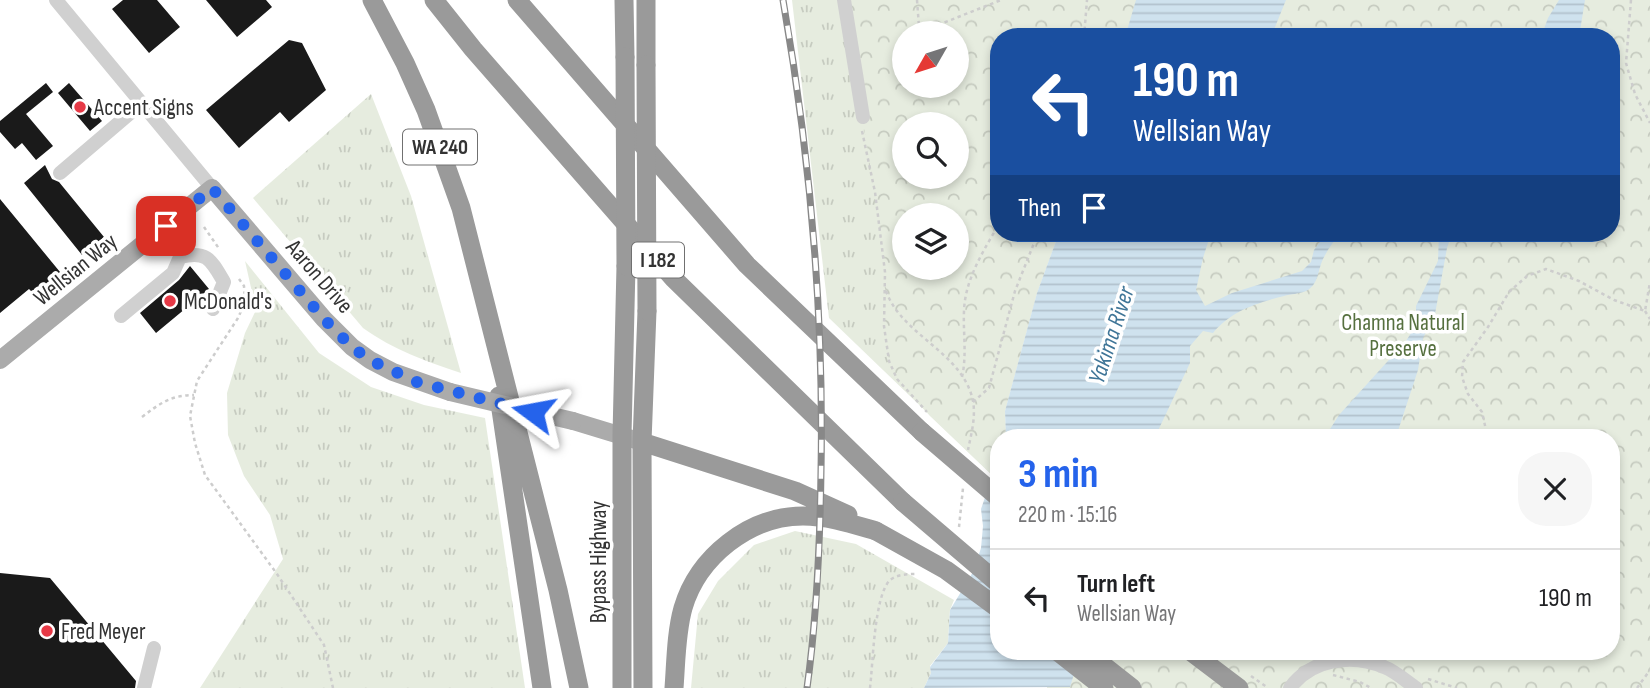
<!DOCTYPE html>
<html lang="en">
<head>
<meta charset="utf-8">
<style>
	body { margin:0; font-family:"Sofia Sans Condensed",sans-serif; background:#f6f6f6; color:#202124; height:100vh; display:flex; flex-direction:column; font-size:26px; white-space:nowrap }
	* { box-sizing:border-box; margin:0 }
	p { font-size:23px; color:#757577 }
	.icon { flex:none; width:38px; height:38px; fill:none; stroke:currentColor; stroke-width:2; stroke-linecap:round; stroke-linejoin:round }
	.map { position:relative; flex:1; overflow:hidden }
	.side { position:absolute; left:990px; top:429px; width:630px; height:231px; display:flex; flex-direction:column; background:#fff; border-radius:28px; box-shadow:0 4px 10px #0003 }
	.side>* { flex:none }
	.guide { position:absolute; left:990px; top:28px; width:630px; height:214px; border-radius:28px; box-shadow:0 4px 10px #0003; background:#1a4fa0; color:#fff; overflow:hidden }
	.needle { width:46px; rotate:231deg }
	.controls { position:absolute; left:892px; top:21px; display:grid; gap:14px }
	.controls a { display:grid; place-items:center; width:77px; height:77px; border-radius:50%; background:#fff; box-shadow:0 4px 10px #0003; font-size:35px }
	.pin { position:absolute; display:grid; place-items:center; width:60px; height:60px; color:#fff; margin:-30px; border-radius:14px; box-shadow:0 4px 10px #0006 }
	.me { position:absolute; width:77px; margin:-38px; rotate:283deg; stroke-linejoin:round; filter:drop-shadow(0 0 5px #0008) }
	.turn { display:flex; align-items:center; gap:24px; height:147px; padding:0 28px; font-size:32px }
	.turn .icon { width:91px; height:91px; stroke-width:2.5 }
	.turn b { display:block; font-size:49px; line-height:60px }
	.then { display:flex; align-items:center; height:66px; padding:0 28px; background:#0003; gap:14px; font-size:26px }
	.round { display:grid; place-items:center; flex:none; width:74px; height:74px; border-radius:28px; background:#f6f6f6 }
	.headline { display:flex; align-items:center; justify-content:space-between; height:119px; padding:0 28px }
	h1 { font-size:42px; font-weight:700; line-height:52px; color:#2563eb }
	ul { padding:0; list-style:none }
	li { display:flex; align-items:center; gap:21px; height:98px; padding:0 28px; border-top:2px solid #e0e0e0 }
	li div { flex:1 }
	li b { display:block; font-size:26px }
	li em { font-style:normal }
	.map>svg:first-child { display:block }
	.grass { fill:url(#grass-tufts); fill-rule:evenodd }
	.park { fill:url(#park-crowns); fill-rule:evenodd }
	.water { fill:url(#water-rules) }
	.building { fill:#1a1a1a }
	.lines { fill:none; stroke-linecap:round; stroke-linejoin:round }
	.path { stroke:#cdcdcd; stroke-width:2.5; stroke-dasharray:3.5 3.5; stroke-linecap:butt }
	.minor { stroke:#d0d0d0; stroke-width:14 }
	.major { stroke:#ababab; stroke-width:18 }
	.highway { stroke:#9a9a9a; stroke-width:19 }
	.rail-casing { stroke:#888; stroke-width:7 }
	.rail { stroke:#fff; stroke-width:4.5; stroke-dasharray:13; stroke-linecap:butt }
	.major-bridge { stroke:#ababab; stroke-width:18 }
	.highway-bridge { stroke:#9a9a9a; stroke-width:19 }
	.route { stroke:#2563eb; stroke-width:12; stroke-dasharray:0 21.6 }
	.poi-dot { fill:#e63946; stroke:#fff; stroke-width:2.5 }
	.labels { text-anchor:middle; stroke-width:7; stroke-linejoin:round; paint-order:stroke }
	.shield { fill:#fff; stroke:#707070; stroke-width:2 }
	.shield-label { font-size:21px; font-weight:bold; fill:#333 }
	.poi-label { font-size:23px; fill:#333; stroke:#fff; text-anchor:start }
	.street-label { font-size:23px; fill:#333; stroke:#fff }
	.park-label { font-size:23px; fill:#56703f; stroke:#fff }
	.water-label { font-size:24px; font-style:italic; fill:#3f7597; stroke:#fff }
</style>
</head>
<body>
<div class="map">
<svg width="1650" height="688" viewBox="0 0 1650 688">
	<defs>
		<pattern id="grass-tufts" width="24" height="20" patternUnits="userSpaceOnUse" patternTransform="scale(1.75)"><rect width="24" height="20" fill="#e6ecdf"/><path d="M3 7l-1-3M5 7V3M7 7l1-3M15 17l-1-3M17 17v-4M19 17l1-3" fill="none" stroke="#c6cbc0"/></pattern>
		<pattern id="park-crowns" width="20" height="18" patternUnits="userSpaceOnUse" patternTransform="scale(1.75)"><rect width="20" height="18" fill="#e6ecdf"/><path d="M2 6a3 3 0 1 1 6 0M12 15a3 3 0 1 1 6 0" fill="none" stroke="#c6cbc0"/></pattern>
		<pattern id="water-rules" width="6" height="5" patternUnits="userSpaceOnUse" patternTransform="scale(1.75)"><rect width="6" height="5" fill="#cfe2ee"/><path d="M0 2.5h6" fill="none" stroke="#b2c2cd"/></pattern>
	</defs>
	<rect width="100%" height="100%" fill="#fff"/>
	<path class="grass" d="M 792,0 L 1137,0 L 1125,37 L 999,37 L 999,233 L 1059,233 L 1037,293 L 1005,411 L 1006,437 L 999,438 L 999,457 L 992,475 L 829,318 ZM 905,33 L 957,33 L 957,86 L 905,86 ZM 905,124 L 957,124 L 957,177 L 905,177 ZM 905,215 L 957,215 L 957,268 L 905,268 Z
		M 371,94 L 411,196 L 461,373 C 425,361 394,350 363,328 L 253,198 Z
		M 245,261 L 319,353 L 371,387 L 424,405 L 485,418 L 525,688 L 200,688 L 283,559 L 270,515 L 244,476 L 228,435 L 227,393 L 245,333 L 256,310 Z
		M 795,531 L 856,544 L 954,600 L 950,610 L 948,643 L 930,666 L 931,673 L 924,688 L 691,688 L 698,614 L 718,581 L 754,545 Z"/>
	<path class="park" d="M 844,0 L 1136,0 L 1125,37 L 999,37 L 999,233 L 1059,233 L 1037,293 L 1005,411 L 1006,437 L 999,438 L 999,457 L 992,475 L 930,416 L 897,379 L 889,361 L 884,326 L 886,291 L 879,223 ZM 905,33 L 957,33 L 957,86 L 905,86 ZM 905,124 L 957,124 L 957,177 L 905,177 ZM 905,215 L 957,215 L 957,268 L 905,268 Z
		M 1266,0 L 1650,0 L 1650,688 L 1047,688 L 1060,651 L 1612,651 L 1612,438 L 1127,437 L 1184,233 L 1612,233 L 1612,37 L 1252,37 Z"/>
	<path class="water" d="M 1136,0 L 1286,0 L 1271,37 L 1125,37 Z
		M 1559,0 L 1585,0 L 1579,37 L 1541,37 L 1548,18 Z
		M 1059,233 L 1211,233 L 1203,258 L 1196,290 L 1205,306 L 1232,293 L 1302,271 L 1311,262 L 1314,250 L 1327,233 L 1342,233 C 1334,240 1328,249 1323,259 C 1317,272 1319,284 1306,291 C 1299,294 1291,294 1284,296 C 1257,303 1231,311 1213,333 L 1203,331 L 1190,346 L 1190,363 L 1155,437 L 1006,437 L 1005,411 L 1037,293 Z
		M 1439,233 L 1452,233 L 1447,248 L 1435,314 L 1423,338 L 1418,370 L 1396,437 L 1325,437 L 1339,415 L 1406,341 L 1416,325 L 1416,306 L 1438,261 Z
		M 999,457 L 999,651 L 1081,651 L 1070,687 L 924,688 L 931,673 L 930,667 L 948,643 L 950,610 L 973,572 L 981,548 L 983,526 L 981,509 Z"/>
	<path class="building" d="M 123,0 L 157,0 L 180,27 L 149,53 L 112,9 Z
		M 206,0 L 266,0 L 272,7 L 237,37 Z
		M 289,40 L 302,43 L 326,90 L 289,122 L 280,112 L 239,148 L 206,110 Z
		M 46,83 L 53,92 L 26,114 L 53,146 L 36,160 L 22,143 L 15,149 L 0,132 L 0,121 Z
		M 69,83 L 102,121 L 90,131 L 58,93 Z
		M 45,165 L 52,179 L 59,182 L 104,237 L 82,255 L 24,183 Z
		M 0,199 L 60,272 L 34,294 L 29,289 L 0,313 Z
		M 190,266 L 209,289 L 156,333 L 140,313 L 179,280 Z
		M 0,573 L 50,578 L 136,681 L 135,688 L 0,688 Z"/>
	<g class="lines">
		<path class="path" d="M 917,0 L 919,27
			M 1631,0 L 1626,63 L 1635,94 L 1650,123
			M 938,25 L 1001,0
			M 1084,37 L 1087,0
			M 862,131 L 875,192 L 885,272 L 884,326 L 889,361 L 897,379 L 927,412
			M 204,227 L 220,250
			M 239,279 L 244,286 L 245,302 L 238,318 L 197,381 L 190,416 L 195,443 L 205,475 L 277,574 L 324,645 L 333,688
			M 886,291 C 902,336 963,352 973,401 C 976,417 971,435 968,450
			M 1645,311 L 1650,319
			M 962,377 C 967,355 963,333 964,311 C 965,279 984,250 999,224
			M 973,402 L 989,388 L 1015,291 L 1038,233
			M 142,417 C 159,404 171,395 194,395
			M 1480,438 L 1486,430 L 1482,412 L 1468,394 L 1462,377 L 1463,362 L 1488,327 L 1509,292 L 1527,276 L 1546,269 L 1579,281 L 1614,300 L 1645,311 L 1650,282
			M 959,527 L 963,488
			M 1333,675 L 1360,682 L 1371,688
			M 1251,676 L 1268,688
			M 1428,679 L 1457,688
			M 870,688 C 873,664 874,596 890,580 C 898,574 908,574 917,574
			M 1637,688 L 1650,670"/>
		<path class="minor" d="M 56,0 L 212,188
			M 844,0 L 863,117
			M 60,173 L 142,103
			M 121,316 L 173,273 L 180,257 C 207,250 211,260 224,282 L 213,309
			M 144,688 L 154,648
			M 1290,688 C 1311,659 1352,653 1384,667 C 1395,671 1406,681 1416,688"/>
		<path class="major" d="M 0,360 L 212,188 L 324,319 L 352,347 L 370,360 L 393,372 L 450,392
			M 573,421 L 642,442"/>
		<path class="highway" d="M 372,0 L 405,63 L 426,110 L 461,208 L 558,590 L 579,688
			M 434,0 L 473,49 L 674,279 L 903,502
			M 517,0 L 747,265 L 922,432
			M 624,0 L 625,57
			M 646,0 L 646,65
			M 499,396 L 542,688
			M 642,442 L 795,491 L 848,515
			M 1057,651 L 1104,688
			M 1085,651 L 1132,688
			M 1190,651 L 1239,688
			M 622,688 L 622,435 L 626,266
			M 643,688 L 642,442 L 647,311
			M 674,688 C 676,662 676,633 683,608 C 698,557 749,516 803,516 C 828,516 852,524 876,531"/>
		<g class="rail-casing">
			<path id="rail" d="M 783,0 C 810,155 824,313 821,471 C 820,544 817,616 807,688"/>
		</g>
		<use href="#rail" class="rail"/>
		<path class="major-bridge" d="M 450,392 L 573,421"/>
		<path class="highway-bridge" d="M 625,57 L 626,266
			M 646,65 L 647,311
			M 922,432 L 999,498
			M 903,502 L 999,584
			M 876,531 L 946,570 L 999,609"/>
	</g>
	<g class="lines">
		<path class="route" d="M 166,226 L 212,188 L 324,319 L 352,347 L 370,360 L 417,382 L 533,412"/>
	</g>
	<g class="poi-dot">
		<circle cx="80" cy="107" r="7"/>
		<circle cx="170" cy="301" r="7"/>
		<circle cx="47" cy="631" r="7"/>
	</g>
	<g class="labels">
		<g class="shield">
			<rect x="403" y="129.5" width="74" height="35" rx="5"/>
			<rect x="632" y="242.5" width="52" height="35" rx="5"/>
		</g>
		<g class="shield-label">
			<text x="440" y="154">WA 240</text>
			<text x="658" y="267">I 182</text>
		</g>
		<g class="poi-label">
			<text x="94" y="115">Accent Signs</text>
			<text x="184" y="309">McDonald's</text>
			<text x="61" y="639">Fred Meyer</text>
		</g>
		<g class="street-label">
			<text transform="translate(75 269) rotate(-39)" y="8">Wellsian Way</text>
			<text transform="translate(320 276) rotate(49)" y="8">Aaron Drive</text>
			<text transform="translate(598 562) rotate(-90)" y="8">Bypass Highway</text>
		</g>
		<g class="park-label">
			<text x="1403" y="330">Chamna Natural<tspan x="1403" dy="26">Preserve</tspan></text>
		</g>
		<g class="water-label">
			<text transform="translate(1111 335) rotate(-72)" y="8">Yakima River</text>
		</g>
	</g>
</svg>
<div class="controls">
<a><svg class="needle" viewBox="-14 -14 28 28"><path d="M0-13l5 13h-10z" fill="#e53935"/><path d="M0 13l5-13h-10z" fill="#757577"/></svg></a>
<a><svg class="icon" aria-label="search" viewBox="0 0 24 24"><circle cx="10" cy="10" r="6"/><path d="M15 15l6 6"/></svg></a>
<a><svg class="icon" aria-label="layers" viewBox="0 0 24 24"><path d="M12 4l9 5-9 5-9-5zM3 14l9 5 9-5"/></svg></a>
</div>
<div class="pin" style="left:166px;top:226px;background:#d93025"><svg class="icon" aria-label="arrive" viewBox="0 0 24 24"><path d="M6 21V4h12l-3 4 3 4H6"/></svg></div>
<svg class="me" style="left:533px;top:412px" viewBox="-20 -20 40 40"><path d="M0-17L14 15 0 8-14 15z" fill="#2563eb" stroke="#fff" stroke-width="4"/></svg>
<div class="guide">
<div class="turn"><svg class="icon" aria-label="left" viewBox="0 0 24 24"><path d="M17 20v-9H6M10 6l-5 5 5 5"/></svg><div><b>190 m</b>Wellsian Way</div></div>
<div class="then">Then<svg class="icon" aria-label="arrive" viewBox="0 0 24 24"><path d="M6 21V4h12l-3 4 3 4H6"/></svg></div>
</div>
<section class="side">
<div class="headline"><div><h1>3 min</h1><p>220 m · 15:16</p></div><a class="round"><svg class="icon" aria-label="close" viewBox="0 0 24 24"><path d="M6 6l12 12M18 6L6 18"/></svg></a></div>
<ul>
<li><svg class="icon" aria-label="left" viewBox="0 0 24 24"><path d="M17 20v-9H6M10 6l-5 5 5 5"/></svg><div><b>Turn left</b><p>Wellsian Way</p></div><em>190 m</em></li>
</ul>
</section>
</div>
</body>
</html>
